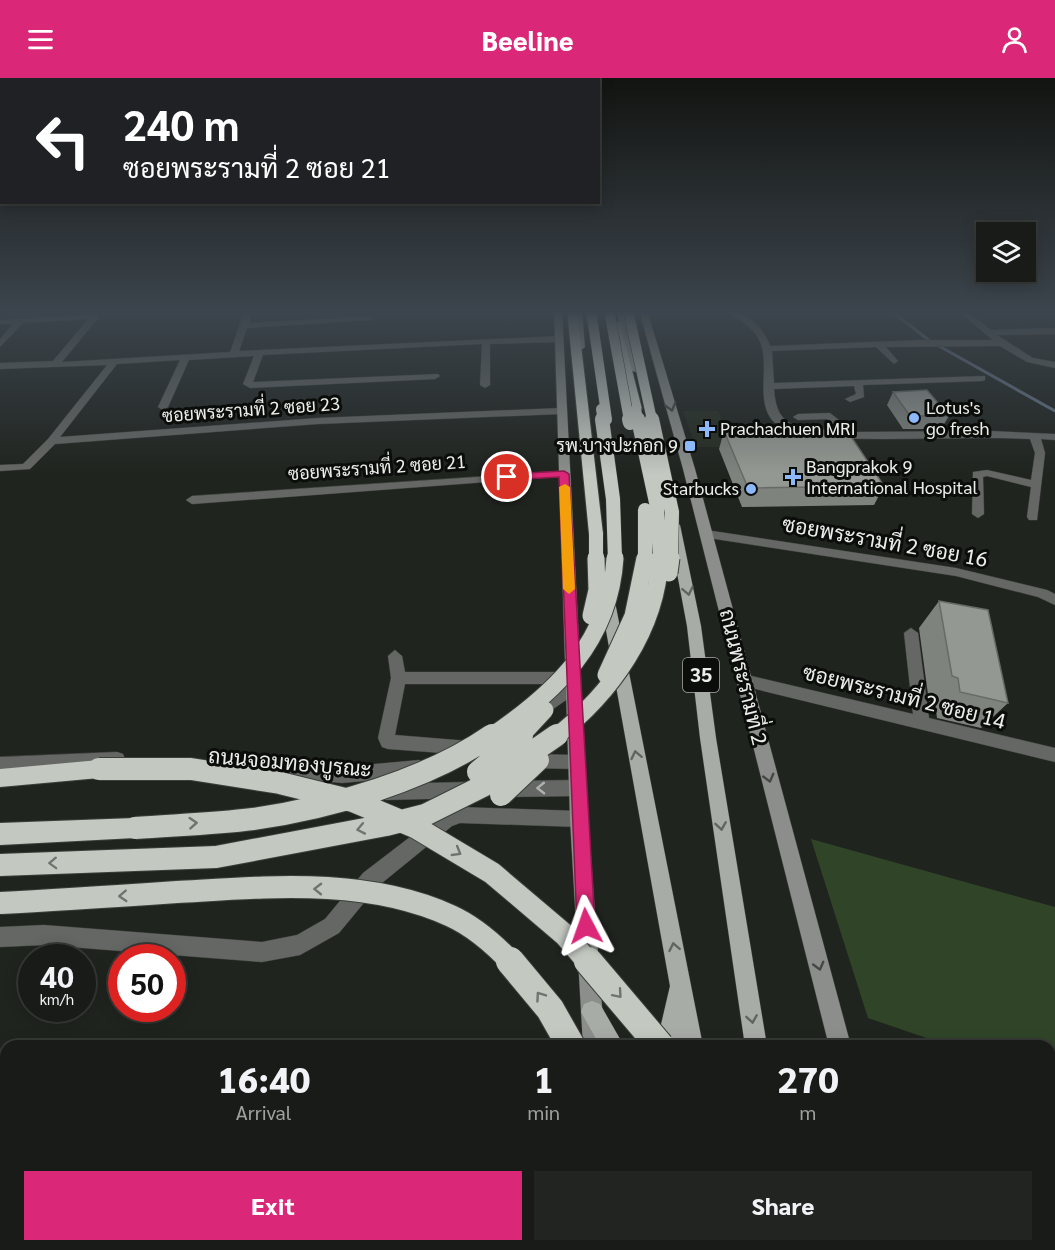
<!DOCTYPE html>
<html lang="en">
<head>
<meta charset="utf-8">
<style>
	body { margin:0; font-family:Georgia,Sarabun,serif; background:#212420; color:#f1f3f6; height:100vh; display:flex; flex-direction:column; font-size:22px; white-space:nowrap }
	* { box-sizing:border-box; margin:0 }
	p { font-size:20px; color:#9fa1a1 }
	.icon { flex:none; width:33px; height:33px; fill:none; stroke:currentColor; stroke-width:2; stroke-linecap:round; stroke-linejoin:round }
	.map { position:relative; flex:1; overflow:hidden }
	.panel { position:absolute; left:0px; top:962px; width:1056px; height:212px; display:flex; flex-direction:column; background:#181b17; border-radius:18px 18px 0 0; box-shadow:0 3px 15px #0003,0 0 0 2px #363936 }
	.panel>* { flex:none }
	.top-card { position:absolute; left:0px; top:0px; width:600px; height:126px; box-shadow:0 3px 15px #0003,0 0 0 2px #363936; background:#202124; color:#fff; overflow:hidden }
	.tools { position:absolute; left:976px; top:144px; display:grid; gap:12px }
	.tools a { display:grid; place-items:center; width:60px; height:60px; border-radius:0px; background:#181b17; box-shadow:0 3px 15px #0003,0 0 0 2px #363936; font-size:30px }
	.speed { position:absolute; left:18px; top:866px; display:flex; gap:12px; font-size:30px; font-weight:700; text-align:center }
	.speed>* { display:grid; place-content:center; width:78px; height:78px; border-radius:50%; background:#181b17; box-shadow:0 3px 15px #0003,0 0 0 2px #363936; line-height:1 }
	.speed small { font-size:15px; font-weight:400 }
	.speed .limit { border:9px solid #d22; background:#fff; color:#111 }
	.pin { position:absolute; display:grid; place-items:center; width:51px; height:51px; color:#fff; margin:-26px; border:3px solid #fff; border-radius:50%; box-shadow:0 2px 6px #0007 }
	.me { position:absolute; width:66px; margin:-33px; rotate:356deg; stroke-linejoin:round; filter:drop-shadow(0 0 4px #0008) }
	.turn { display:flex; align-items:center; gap:21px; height:126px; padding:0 24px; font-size:27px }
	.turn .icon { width:78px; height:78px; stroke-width:2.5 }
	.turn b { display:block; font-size:42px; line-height:51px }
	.eta { display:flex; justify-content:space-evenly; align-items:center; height:102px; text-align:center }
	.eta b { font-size:36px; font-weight:800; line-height:42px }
	.cta { display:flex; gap:12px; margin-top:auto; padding:12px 24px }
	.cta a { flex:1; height:69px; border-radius:0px; background:#db2777; color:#fff; font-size:24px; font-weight:800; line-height:69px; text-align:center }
	.cta a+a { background:#212420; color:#f1f3f6 }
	header { display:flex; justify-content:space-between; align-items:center; height:78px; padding:0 24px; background:#db2777; color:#fff; font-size:27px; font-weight:800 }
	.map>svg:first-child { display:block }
	.built { fill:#262d23 }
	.green { fill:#304528 }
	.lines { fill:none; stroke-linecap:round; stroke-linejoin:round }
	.stream { stroke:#667589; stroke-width:3 }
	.street-casing { stroke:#3c403b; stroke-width:1 }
	.secondary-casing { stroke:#3c403b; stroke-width:1 }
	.primary-casing { stroke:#3c403b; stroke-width:1 }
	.highway-casing { stroke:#3c403b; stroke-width:2 }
	.street { fill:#656764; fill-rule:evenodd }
	.secondary { fill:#8b8e8a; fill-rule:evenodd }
	.primary { fill:#a8aca7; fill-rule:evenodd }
	.highway { fill:#c3c8c1; fill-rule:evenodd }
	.highway-bridge-far4-casing { stroke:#3c403b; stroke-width:11; stroke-linecap:butt }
	.highway-bridge-far3-casing { stroke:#3c403b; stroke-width:15; stroke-linecap:butt }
	.highway-bridge-far2-casing { stroke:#3c403b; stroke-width:19; stroke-linecap:butt }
	.highway-bridge-far1-casing { stroke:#3c403b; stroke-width:24; stroke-linecap:butt }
	.highway-bridge-casing { stroke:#3c403b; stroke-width:30; stroke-linecap:butt }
	.highway-bridge-far4 { stroke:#c3c8c1; stroke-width:10 }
	.highway-bridge-far3 { stroke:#c3c8c1; stroke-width:14 }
	.highway-bridge-far2 { stroke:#c3c8c1; stroke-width:17 }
	.highway-bridge-far1 { stroke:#c3c8c1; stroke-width:22 }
	.highway-bridge { stroke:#c3c8c1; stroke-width:28 }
	.wall { fill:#7f837e }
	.building { fill:#949892; stroke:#686a66; stroke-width:1.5 }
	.oneway { stroke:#454744 }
	.oneway2 { stroke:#616460 }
	.oneway3 { stroke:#afb1ae }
	.oneway4 { stroke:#70746f }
	.route { fill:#db2777; stroke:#8e194d; stroke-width:1.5 }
	.slow { fill:#f59e0b }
	.poi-dot { fill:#8db9fc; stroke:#0b0d0a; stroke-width:2 }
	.labels { text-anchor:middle; stroke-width:6; stroke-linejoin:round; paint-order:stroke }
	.far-poi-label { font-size:18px; fill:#ebedea; stroke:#0b0d0a; text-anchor:start }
	.far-street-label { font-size:18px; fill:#ebedea; stroke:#0b0d0a }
	.shield { fill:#0b0d0a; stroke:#a8aaa7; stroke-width:1.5 }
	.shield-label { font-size:20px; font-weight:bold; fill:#ebedea }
	.street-label { font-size:21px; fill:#ebedea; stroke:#0b0d0a }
</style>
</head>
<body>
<header><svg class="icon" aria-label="menu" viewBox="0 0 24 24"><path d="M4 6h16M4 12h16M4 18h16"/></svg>Beeline<svg class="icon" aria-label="person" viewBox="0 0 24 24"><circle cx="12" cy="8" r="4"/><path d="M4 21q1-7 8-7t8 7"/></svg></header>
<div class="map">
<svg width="1055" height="1172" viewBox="0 0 1055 1172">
	<rect width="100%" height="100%" fill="#20241f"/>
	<path class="built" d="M 683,333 L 718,333 L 733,369 L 696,369 Z"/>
	<path class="green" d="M 811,761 L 1055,829 L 1055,1005 L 1050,1003 L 1050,968 L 947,967 L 868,940 Z"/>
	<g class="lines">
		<path class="stream" d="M 890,232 L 930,263 L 1055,333"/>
		<g class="street-casing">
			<path id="street" d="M 245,232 L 253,232 L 249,245 L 370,238 L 374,240 L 370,242 L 247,250 L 239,273 L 559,258 L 563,261 L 559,264 L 490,266 L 490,307 L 485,310 L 480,307 L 482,266 L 263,277 L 253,304 L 438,296 L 440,298 L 435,301 L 250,310 L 243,306 L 254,278 L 189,282 L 168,329 L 163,332 L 158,329 L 180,282 L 117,286 L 60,359 L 318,340 L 561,330 L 566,333 L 561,336 L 318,346 L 55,366 L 30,391 L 0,393 L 0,387 L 23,386 L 48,361 L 107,287 L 0,291 L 0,285 L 53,283 L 88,241 L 23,245 L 0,269 L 0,261 L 13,246 L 0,246 L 0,242 L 98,236 L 98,240 L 62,284 L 230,274 Z
				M 725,232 C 745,232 764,249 770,268 L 919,262 L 993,262 L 956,232 L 965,232 L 991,252 L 1055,250 L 1055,256 L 997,257 L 1033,280 L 1055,284 L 1055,290 L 1027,284 L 1000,268 L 886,269 L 898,283 L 894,286 L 876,269 L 772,273 L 774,305 L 985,298 L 985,302 L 982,303 L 863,307 L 864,319 L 850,324 L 845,321 L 856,316 L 854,308 L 774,311 C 777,354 799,347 835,354 L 841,354 L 827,341 L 798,342 L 793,339 L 798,336 L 830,335 L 854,354 L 990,353 L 1055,356 L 1055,362 L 1041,361 L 1045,375 L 1037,442 L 1029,442 L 1027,439 L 1031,409 L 987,398 L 983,399 L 984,436 L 978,440 L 972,436 L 973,394 L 987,392 L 1031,402 L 1035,375 L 1030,361 C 966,358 901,363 837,360 C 821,359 782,354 772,342 C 753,318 775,278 754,254 C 746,244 734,240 725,232 Z
				M 564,393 L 570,396 L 568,398 L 192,426 L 186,422 L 192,418 Z
				M 706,452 L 956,490 L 1047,512 L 1055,516 L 1055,527 L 1038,519 L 956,498 L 702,459 L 700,456 Z
				M 911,550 L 918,555 L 929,640 L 1055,670 L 1055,684 L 743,608 L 738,606 L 735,602 L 738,598 L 743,596 L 913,636 L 904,555 Z
				M 395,572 L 402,578 L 405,594 L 568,594 L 573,596 L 574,603 L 579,605 L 582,609 L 579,613 L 536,643 L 530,641 L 528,636 L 530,631 L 566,606 L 405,606 L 395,657 L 469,663 L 475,665 L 477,670 L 475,675 L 469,677 L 388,671 L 382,669 L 378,660 L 391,600 L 388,578 Z
				M 117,674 L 123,676 L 125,681 L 123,686 L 117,688 L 0,693 L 0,679 Z
				M 528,676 L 577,677 L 583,679 L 585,684 L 583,689 L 577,691 L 528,690 L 522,688 L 520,683 L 522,678 Z
				M 230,680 L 342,689 L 419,682 L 425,685 L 428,690 L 425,695 L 419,698 L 342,705 L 230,694 L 224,692 L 221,687 L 224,682 Z
				M 578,702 L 584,704 L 587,710 L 584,716 L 578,718 L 506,719 L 500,717 L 497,711 L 500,705 L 506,703 Z
				M 467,704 L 473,706 L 476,712 L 473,718 L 467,720 L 386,722 L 380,720 L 377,714 L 380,708 L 386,706 Z
				M 460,729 L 579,733 L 585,735 L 588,741 L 585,747 L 579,749 L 460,745 L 452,748 L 377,809 L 339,855 L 300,877 L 262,884 L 44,867 L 0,869 L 0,849 L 44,847 L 262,864 L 297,857 L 325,841 L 363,795 L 440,736 Z"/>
		</g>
		<g class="secondary-casing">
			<path id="secondary" d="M 554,232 L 562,232 L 588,741 L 605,968 L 583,968 L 570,741 Z
				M 639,232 L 647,232 L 695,391 L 851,968 L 829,968 L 683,391 Z
				M 592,1167 L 618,1167 L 618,1172 L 592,1172 Z
				M 880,1167 L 906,1167 L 907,1172 L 881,1172 Z"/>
		</g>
		<g class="primary-casing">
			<path id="primary" d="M 574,232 L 582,232 L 585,269 L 581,272 L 577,269 Z
				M 616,232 L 624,232 L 640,295 L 632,293 Z
				M 674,443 L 680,447 L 701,548 L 716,660 L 767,968 L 745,968 L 700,660 L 687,548 L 668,447 Z
				M 607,514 L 614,519 L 703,968 L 681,968 L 680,962 L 678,968 L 656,968 L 670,908 L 600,519 Z
				M 592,923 L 600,926 L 624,968 L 600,968 L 581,934 L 584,926 Z
				M 715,1167 L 741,1167 L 741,1172 L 715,1172 Z"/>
		</g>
		<g class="highway-casing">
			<path id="highway" d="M 567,232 L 577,232 L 603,456 L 596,461 L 589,456 Z
				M 615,242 L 620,245 L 642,331 L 640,334 L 630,331 L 610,245 Z
				M 99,682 L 106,685 L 109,691 L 106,697 L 99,700 L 0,709 L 0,691 Z
				M 135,740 L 143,743 L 146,750 L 143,757 L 135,760 L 0,767 L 0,745 Z
				M 216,768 L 224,771 L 227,779 L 224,787 L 216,790 L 0,798 L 0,776 Z
				M 611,1167 L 643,1167 L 644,1172 L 612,1172 Z
				M 775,1167 L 807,1167 L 809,1172 L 777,1172 Z"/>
		</g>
		<use href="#street" class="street"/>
		<use href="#secondary" class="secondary"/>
		<use href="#primary" class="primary"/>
		<use href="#highway" class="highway"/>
		<g class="highway-bridge-far4-casing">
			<path id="highway-bridge-far4" d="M 591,232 L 607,342
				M 609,232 L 629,342
				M 628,232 L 652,342
				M 601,331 L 603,342
				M 636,331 L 638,342"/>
		</g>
		<g class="highway-bridge-far3-casing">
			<path id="highway-bridge-far3" d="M 602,341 L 613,421 L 615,481
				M 629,341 L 630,345
				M 638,341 L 657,429 L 660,481
				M 652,341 L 672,434 L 671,481
				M 596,456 L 596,481
				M 645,481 L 645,432"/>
		</g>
		<g class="highway-bridge-far2-casing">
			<path id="highway-bridge-far2" d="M 669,495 L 671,480
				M 591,538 L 597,512 L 596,480
				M 606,597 L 633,538 L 645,480
				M 490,659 C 555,615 610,564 615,480
				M 520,659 L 545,632
				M 555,659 C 611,616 657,552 660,480"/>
		</g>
		<g class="highway-bridge-far1-casing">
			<path id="highway-bridge-far1" d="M 99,691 L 191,691 L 280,705 L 353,723 L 415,749 L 492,795 L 565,857 L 589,885
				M 478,694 L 522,657
				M 501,717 L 538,682
				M 135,750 C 174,747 214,746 253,741 C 331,730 427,702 492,657
				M 216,779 L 386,747 L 425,737 L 483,708 L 557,657
				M 0,825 C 59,822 118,818 177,814 C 267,809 366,799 451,838 C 473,848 495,867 512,885"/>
		</g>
		<g class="highway-bridge-casing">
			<path id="highway-bridge" d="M 510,883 L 550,931 L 571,968
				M 588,883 L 660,968"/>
		</g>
		<use href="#highway-bridge-far4" class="highway-bridge-far4"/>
		<use href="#highway-bridge-far3" class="highway-bridge-far3"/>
		<use href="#highway-bridge-far2" class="highway-bridge-far2"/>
		<use href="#highway-bridge-far1" class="highway-bridge-far1"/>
		<use href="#highway-bridge" class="highway-bridge"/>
	</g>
	<path class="wall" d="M 893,314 L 949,338 L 941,351 L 903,351 L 887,327 Z
		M 724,353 L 884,408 L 874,427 L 742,429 L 719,371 Z
		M 939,523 L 1008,625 L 981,650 L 937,640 L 935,625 L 929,624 L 919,550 Z"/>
	<path class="building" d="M 927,312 L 949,338 L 910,338 L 893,314 Z
		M 846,351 L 884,408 L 748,410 L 724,353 Z
		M 939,523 L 988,532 L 1008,625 L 960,614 L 958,600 L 952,598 Z"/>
	<defs><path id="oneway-chevron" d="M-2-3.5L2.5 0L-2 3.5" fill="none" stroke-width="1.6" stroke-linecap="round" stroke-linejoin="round" transform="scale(1.5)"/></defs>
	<g class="oneway">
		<use href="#oneway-chevron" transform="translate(671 329) rotate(74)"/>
		<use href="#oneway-chevron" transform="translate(769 700) rotate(75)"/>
		<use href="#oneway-chevron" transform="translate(819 888) rotate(75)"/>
	</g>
	<g class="oneway2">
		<use href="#oneway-chevron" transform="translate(688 513) rotate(79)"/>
		<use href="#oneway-chevron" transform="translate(636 677) rotate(-102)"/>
		<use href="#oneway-chevron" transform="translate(721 748) rotate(81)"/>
		<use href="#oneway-chevron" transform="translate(674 869) rotate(-101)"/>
		<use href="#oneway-chevron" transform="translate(752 941) rotate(81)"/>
	</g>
	<use class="oneway3" href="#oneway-chevron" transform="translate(541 710) rotate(179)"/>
	<g class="oneway4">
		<use href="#oneway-chevron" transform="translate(193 745) rotate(-4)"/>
		<use href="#oneway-chevron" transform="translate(361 751) rotate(169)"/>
		<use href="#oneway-chevron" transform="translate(457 774) rotate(31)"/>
		<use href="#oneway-chevron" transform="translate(53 785) rotate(178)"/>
		<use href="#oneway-chevron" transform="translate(318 811) rotate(-179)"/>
		<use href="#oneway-chevron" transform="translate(123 818) rotate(177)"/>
		<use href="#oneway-chevron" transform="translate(618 916) rotate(49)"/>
		<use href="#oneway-chevron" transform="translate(540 918) rotate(-125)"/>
	</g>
	<linearGradient id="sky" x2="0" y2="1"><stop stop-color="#121411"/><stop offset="0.59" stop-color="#3c454d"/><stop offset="1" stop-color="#3c454d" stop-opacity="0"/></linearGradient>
	<rect width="1055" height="396" fill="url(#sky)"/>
	<path class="route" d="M 564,393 L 569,396 L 595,848 L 593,854 L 586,857 L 580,854 L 577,848 L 559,399 L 507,402 L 502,399 L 507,396 Z"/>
	<path class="slow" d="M 565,406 L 570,409 L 575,511 L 569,516 L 563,511 L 559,409 Z"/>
	<g class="poi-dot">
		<circle cx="914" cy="340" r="6"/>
		<path d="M704 342h6v6h6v6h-6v6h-6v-6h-6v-6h6z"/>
		<rect x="684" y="362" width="12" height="12" rx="3"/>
		<path d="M790 390h6v6h6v6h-6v6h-6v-6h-6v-6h6z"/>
		<circle cx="751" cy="411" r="6"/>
	</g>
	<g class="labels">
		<g class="far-poi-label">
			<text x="926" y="336">Lotus's<tspan x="926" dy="21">go fresh</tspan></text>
			<text x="720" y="357">Prachachuen MRI</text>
			<text x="678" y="374" text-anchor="end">รพ.บางปะกอก 9</text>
			<text x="806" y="395">Bangprakok 9<tspan x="806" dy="21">International Hospital</tspan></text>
			<text x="739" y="417" text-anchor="end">Starbucks</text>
		</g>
		<g class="far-street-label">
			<text transform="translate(251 332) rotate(-4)" y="6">ซอยพระรามที่ 2 ซอย 23</text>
			<text transform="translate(377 390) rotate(-4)" y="6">ซอยพระรามที่ 2 ซอย 21</text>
		</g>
		<rect class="shield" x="683" y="580" width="36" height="34" rx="4.5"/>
		<g class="shield-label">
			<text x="701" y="604">35</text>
		</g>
		<g class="street-label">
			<text transform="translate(885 464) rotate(10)" y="7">ซอยพระรามที่ 2 ซอย 16</text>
			<text transform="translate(743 599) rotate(76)" y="7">ถนนพระรามที่ 2</text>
			<text transform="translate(904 619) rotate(14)" y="7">ซอยพระรามที่ 2 ซอย 14</text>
			<text transform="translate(290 685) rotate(5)" y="7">ถนนจอมทองบูรณะ</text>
		</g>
	</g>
</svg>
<div class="tools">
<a><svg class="icon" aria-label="layers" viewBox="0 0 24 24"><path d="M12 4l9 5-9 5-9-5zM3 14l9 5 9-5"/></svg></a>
</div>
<div class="speed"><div>40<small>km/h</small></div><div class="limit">50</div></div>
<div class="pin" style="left:507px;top:399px;background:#d93025"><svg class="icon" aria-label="arrive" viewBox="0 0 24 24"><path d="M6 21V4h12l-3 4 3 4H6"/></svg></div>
<svg class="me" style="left:586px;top:848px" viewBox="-20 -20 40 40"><path d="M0-17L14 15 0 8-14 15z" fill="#db2777" stroke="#fff" stroke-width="4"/></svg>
<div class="top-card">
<div class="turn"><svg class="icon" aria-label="left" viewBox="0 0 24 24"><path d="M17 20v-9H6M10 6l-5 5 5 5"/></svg><div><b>240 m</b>ซอยพระรามที่ 2 ซอย 21</div></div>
</div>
<section class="panel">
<div class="eta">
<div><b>16:40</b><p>Arrival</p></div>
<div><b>1</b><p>min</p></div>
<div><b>270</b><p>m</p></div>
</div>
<div class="cta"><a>Exit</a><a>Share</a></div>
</section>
</div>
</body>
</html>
